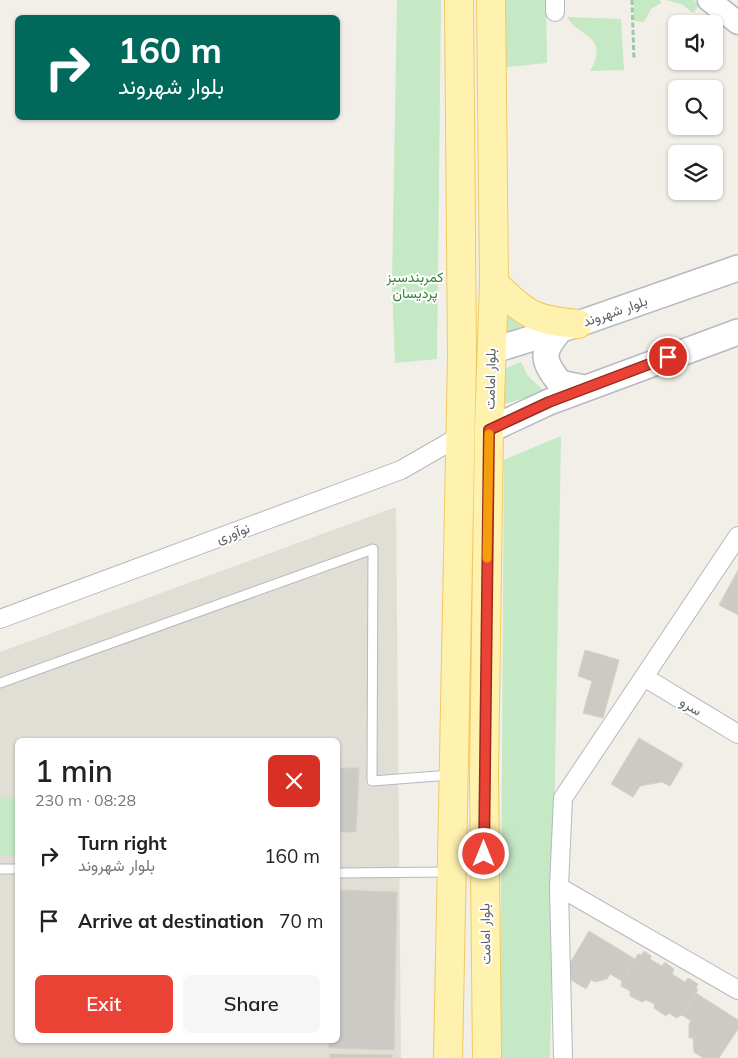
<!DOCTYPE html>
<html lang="en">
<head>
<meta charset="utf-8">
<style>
	body { margin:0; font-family:Mulish,Vazirmatn,sans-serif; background:#f6f6f6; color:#222; height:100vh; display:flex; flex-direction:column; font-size:19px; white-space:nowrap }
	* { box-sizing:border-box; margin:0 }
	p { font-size:16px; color:#767676 }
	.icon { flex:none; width:28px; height:28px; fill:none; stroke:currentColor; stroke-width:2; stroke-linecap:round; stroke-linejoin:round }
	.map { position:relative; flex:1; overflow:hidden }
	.details { position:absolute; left:15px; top:738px; width:325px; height:305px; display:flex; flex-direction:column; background:#fff; border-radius:8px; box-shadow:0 1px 4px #0004 }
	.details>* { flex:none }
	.banner { position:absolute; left:15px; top:15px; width:325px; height:105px; border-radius:8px; box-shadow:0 1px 4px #0004; background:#00695c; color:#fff; overflow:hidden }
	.tools { position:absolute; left:668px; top:15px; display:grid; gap:10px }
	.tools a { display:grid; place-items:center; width:55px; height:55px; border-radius:8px; background:#fff; box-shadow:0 1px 4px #0004; font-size:25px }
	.pin { position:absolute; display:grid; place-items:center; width:42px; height:42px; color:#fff; margin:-21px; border:2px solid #fff; border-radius:50%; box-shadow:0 1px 5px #0007 }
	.me { position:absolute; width:55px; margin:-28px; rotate:0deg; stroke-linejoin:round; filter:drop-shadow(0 0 4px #0008) }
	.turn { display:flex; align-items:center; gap:18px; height:105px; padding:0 20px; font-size:22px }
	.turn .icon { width:65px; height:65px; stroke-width:2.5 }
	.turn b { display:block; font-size:35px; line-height:42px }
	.round { display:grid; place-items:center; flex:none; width:52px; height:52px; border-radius:8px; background:#f6f6f6 }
	.overview { display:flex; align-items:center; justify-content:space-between; height:85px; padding:0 20px }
	h1 { font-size:30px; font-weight:600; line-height:38px }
	.primary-button { display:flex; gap:10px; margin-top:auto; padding:10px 20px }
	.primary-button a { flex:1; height:58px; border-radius:8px; background:#ea4335; color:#fff; font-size:20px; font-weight:600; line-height:58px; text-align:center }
	.primary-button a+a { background:#f6f6f6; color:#222 }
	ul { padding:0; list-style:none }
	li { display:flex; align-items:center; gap:15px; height:65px; padding:0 20px }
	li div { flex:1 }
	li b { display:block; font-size:19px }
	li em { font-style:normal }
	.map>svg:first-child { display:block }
	.education { fill:#e1ded6; fill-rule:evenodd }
	.green { fill:#c5e8c5 }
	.building { fill:#cccac5; stroke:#d6d1c6 }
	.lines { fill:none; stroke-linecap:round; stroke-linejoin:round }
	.service-casing { stroke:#b5b8bc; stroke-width:11 }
	.minor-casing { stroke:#b5b8bc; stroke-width:20 }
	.tertiary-casing { stroke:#b5b8bc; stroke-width:25 }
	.secondary-casing { stroke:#b6babf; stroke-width:28 }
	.primary-casing { stroke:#f2c960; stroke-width:30 }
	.path { stroke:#9cc7a9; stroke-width:3; stroke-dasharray:5 2.5; stroke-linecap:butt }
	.service { stroke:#fff; stroke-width:9 }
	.minor { stroke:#fff; stroke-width:18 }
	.tertiary { stroke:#fff; stroke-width:22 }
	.secondary { stroke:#fff; stroke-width:25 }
	.primary { stroke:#fff2af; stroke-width:28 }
	.route-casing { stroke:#982c22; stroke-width:12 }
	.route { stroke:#ea4335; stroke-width:9 }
	.slow { stroke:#f59e0b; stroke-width:9 }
	.labels { text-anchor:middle; stroke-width:4; stroke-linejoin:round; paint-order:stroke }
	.park-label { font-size:14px; fill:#348238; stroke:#fff }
	.street-label { font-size:14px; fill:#5f6368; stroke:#fff }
</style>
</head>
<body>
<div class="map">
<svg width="738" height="1058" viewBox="0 0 738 1058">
	<rect width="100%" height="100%" fill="#f1efe8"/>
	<path class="education" d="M 396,507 L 401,1058 L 0,1058 L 0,652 ZM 18,740 L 338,740 L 338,1040 L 18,1040 Z"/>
	<path class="green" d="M 397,0 L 441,0 L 437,359 L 395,363 L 392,285 Z
		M 497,0 L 546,0 L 547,63 L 497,68 Z
		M 634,0 L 660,0 L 661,3 L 651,9 L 644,22 L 634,21 Z
		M 666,0 L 694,0 L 700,5 L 693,13 L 683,5 Z
		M 567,17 L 621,19 L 624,70 L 590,71 C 610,36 580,38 567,17 Z
		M 498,301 L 524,325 L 499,336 Z
		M 521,362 L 528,376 L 545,392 L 494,407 L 496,372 Z
		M 561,436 L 550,1058 L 500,1058 L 504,460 Z
		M 0,797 L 17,797 L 17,856 L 0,856 Z"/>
	<path class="building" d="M 738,570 L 738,615 L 719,605 Z
		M 585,650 L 619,660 L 603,718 L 583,713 L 592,681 L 578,676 Z
		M 639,738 L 683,764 L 670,786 L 662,782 L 640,786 L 633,797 L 611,784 Z
		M 338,768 L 359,768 L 356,832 L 338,832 Z
		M 338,890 L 397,892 L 394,1050 L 329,1048 L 329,1040 L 338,1040 Z
		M 589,931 L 635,959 L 622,981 L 610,974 L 607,979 L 595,982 L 591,980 L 586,989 L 563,975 Z
		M 644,951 L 651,956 L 650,959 L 662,966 L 665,962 L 674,969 L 672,974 L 685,982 L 688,978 L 698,984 L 696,988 L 698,990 L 682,1015 L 676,1018 L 669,1013 L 666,1016 L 654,1008 L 655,1004 L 646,1000 L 642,1002 L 630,996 L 630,991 L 621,986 L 622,981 L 638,954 L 641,955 Z
		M 696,993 L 738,1020 L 738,1029 L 719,1058 L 703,1058 L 694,1052 L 693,1038 L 689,1038 L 689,1024 L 691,1021 L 682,1015 Z
		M 330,1054 L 392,1055 L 392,1058 L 330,1058 Z"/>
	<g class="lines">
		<g class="service-casing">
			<path id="service" d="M 0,683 L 373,549 L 372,781 L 450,775
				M 0,869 L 18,869
				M 338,873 L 448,872"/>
		</g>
		<g class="minor-casing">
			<path id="minor" d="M 555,0 L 555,12
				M 738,536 L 563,798 L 559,887 L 738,990
				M 0,619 L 401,470 L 460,436
				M 644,677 L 738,734
				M 559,887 L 563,1058"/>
		</g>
		<g class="tertiary-casing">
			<path id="tertiary" d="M 709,0 L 738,23"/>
		</g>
		<g class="secondary-casing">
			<path id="secondary" d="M 562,328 C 541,351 541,359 560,383 L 584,388
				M 491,351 L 578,324 L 738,268
				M 489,430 L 549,402 L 738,332"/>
		</g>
		<g class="primary-casing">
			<path id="primary" d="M 494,283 C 525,314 533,320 578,324
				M 448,1058 L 462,357 L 459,0
				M 487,1058 L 484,775 L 489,430 L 494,283 L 491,0"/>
		</g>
		<path class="path" d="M 632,0 L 634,60"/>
		<use href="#service" class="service"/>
		<use href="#minor" class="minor"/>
		<use href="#tertiary" class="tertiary"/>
		<use href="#secondary" class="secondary"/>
		<use href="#primary" class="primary"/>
	</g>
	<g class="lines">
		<g class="route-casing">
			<path id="route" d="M 484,854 L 489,430 L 549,402 L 668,357"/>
		</g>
		<use href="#route" class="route"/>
		<path class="slow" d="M 487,558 L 489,434"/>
	</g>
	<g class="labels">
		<g class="park-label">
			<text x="415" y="282">کمربندسبز<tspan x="415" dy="16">پردیسان</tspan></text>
		</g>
		<g class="street-label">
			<text transform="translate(615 311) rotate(-19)" y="5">بلوار شهروند</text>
			<text transform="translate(490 379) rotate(-89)" y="5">بلوار امامت</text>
			<text transform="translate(233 533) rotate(-20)" y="5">نوآوری</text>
			<text transform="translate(691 706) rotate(31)" y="5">سرو</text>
			<text transform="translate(485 934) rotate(-91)" y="5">بلوار امامت</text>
		</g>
	</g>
</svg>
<div class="tools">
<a><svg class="icon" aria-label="sound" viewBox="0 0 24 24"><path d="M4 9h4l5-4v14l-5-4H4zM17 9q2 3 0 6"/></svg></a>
<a><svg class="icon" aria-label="search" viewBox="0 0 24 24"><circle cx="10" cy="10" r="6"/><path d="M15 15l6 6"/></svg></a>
<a><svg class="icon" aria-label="layers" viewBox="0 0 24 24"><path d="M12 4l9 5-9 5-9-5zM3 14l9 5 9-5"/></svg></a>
</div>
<div class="pin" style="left:668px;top:357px;background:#d93025"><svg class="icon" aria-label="arrive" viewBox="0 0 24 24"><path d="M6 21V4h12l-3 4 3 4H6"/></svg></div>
<svg class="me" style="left:484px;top:854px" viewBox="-20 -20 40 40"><circle r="17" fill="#ea4335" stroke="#fff" stroke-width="3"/><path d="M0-11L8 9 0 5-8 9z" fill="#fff"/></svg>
<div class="banner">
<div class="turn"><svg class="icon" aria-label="right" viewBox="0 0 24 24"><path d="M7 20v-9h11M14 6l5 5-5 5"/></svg><div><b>160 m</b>بلوار شهروند</div></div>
</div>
<section class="details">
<div class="overview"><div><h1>1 min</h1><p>230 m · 08:28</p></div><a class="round" style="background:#d93025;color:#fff"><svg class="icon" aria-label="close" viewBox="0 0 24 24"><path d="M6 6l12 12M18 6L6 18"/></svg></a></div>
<ul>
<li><svg class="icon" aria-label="right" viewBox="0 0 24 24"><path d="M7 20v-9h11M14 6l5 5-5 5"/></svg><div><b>Turn right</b><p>بلوار شهروند</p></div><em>160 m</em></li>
<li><svg class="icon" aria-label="arrive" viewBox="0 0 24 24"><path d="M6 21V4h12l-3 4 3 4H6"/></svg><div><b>Arrive at destination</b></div><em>70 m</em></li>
</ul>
<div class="primary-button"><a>Exit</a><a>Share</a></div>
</section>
</div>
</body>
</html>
